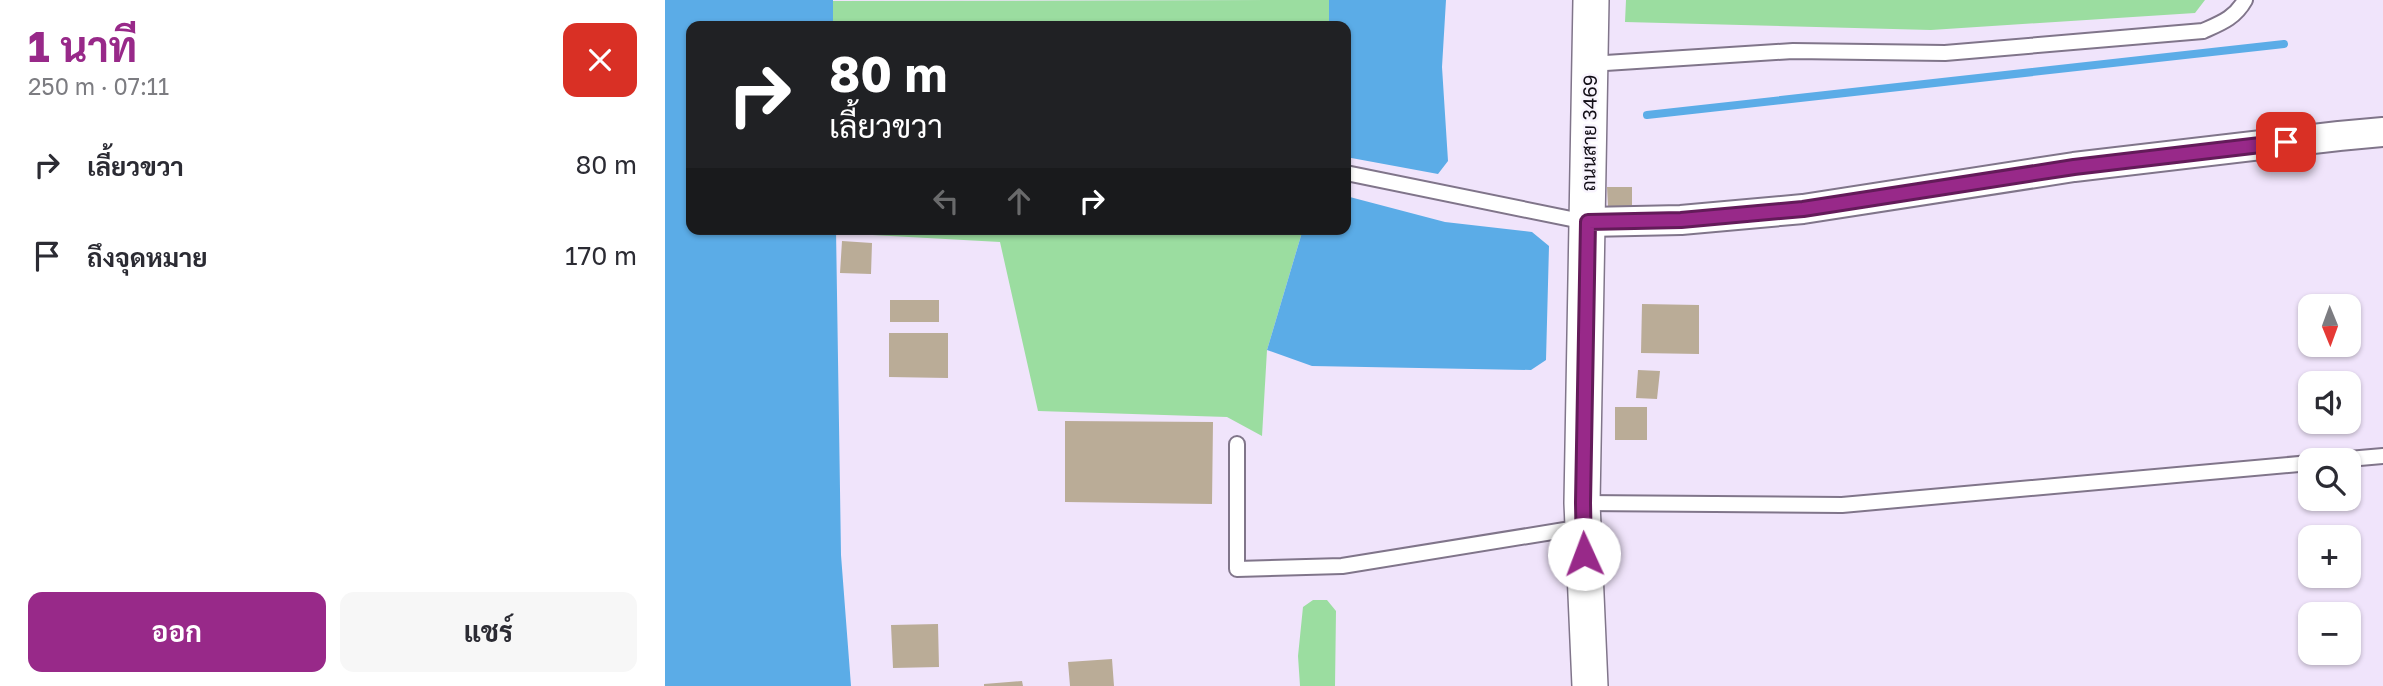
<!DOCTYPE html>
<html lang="th">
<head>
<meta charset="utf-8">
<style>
	body { margin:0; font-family:"Golos Text",Sarabun,sans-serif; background:#f7f7f7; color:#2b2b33; height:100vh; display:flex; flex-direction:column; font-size:26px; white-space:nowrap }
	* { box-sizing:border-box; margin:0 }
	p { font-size:23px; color:#7c7c81 }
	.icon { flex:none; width:38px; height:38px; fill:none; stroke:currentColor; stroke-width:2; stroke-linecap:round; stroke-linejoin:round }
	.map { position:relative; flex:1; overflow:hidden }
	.panel { display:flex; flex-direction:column; background:#fff; width:665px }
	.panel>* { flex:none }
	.guide { position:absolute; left:21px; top:21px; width:665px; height:214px; border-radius:14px; box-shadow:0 2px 5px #0004; background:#202124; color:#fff; overflow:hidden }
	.needle { width:46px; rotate:179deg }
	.controls { position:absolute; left:1633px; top:294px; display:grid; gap:14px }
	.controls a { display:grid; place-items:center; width:63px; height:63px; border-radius:14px; background:#fff; box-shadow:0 2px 5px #0004; font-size:35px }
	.pin { position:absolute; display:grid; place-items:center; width:60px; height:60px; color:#fff; margin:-30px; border-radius:14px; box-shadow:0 4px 10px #0006 }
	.me { position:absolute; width:77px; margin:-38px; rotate:358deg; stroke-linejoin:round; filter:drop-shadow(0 0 5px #0008) }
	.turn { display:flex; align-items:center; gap:24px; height:147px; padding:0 28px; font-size:32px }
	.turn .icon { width:91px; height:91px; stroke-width:2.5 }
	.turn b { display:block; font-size:49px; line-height:60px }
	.lanes { display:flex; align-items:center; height:66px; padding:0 28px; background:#0003; justify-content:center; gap:35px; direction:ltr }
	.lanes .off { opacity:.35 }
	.round { display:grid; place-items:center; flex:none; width:74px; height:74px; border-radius:14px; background:#f7f7f7 }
	.overview { display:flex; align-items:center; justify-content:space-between; height:119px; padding:0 28px }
	h1 { font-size:42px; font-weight:700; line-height:52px; color:#982989 }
	.cta { display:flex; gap:14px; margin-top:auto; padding:14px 28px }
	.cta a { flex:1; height:80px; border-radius:14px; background:#982989; color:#fff; font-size:28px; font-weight:700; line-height:80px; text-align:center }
	.cta a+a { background:#f7f7f7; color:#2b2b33 }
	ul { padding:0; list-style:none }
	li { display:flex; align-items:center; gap:21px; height:91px; padding:0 28px }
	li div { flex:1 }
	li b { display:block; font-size:26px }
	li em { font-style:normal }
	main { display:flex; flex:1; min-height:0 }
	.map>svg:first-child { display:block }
	.green { fill:#9bdda0 }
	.water { fill:#5bace7 }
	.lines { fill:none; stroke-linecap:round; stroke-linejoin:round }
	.stream { stroke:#5bace7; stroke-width:8 }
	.building { fill:#baac97 }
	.service-casing { stroke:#80758a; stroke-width:18 }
	.minor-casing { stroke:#80758a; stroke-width:32 }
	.tertiary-casing { stroke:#80758a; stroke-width:38 }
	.service { stroke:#fff; stroke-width:14 }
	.minor { stroke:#fff; stroke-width:28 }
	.tertiary { stroke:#fff; stroke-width:35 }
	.route-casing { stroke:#631b59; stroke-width:18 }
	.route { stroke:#982989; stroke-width:12 }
	.labels { text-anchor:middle; stroke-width:5; stroke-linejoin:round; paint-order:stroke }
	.street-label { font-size:19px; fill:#130f17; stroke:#f9f5fe }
</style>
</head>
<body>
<main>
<section class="panel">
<div class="overview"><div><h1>1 นาที</h1><p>250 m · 07:11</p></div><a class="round" style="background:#d93025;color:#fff"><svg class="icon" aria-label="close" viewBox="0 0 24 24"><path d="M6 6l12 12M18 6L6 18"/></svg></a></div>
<ul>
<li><svg class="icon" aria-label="right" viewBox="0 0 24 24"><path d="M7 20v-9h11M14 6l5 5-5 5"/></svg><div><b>เลี้ยวขวา</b></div><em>80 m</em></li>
<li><svg class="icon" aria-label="arrive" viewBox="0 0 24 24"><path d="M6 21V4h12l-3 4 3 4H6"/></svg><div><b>ถึงจุดหมาย</b></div><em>170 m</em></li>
</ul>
<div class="cta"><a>ออก</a><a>แชร์</a></div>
</section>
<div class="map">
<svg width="1718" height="686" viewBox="0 0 1718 686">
	<rect width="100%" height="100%" fill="#f0e4fb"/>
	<path class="green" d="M 664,0 L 664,26 L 168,26 L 168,1 Z
		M 961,0 L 1540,0 L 1530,13 L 1266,30 L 960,22 Z
		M 171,229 L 638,229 L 602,350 L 597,436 L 562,417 L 373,411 L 335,242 L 171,233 Z
		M 648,600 L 662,600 L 671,611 L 670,686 L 635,686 L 633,656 L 638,607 Z"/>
	<path class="water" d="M 0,0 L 168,0 L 168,26 L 26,26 L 26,229 L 171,229 L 176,555 L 186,686 L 0,686 Z
		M 664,0 L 781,0 L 777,67 L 783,161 L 773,174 L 681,157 L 681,26 L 664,26 Z
		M 681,196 L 780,222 L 867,232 L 884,246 L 881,360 L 866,370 L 647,366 L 602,350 L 638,229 L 681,229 Z"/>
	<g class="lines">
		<path class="stream" d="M 982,115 L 1619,44"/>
	</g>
	<path class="building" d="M 942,187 L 967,187 L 967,207 L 943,207 Z
		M 177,241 L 207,243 L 206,274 L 175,273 Z
		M 225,300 L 274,300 L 274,322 L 225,322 Z
		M 977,304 L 1034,305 L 1034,354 L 976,353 Z
		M 224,333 L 283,333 L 283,378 L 224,377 Z
		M 973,370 L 995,371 L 992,399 L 971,398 Z
		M 950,407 L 982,407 L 982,440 L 950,440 Z
		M 400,421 L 548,422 L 547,504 L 400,502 Z
		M 273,624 L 274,667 L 228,668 L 226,625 Z
		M 447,659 L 449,686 L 405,686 L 403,662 Z
		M 357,681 L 358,686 L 319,686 L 319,684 Z"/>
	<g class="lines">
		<g class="service-casing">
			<path id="service" d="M 925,64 L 1128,51 L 1280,53 L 1538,31 C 1556,23 1570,18 1580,0
				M 681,173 L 921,222
				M 572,444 L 572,569 L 677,566 L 918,527
				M 1672,460 L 1718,456
				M 917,503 L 1177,505 L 1645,463"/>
		</g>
		<g class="minor-casing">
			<path id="minor" d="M 923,222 L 1016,220 L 1138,209 L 1409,167 L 1674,136 L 1718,132"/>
		</g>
		<g class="tertiary-casing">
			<path id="tertiary" d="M 925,686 L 917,503 L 926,0"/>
		</g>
		<use href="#service" class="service"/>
		<use href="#minor" class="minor"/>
		<use href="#tertiary" class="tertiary"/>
	</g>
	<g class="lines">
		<g class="route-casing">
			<path id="route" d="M 919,554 L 918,503 L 923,222 L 1016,220 L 1138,209 L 1409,167 L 1621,142"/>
		</g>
		<use href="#route" class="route"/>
	</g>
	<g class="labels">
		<g class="street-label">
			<text transform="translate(924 133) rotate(-89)" y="7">ถนนสาย 3469</text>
		</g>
	</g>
</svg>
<div class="controls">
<a><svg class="needle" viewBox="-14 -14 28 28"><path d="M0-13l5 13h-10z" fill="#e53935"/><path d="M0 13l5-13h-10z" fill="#7c7c81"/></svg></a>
<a><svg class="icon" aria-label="sound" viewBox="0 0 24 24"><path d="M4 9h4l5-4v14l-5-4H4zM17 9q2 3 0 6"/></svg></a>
<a><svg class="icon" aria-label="search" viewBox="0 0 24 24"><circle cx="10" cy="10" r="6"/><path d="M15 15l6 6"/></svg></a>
<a>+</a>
<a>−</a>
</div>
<div class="pin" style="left:1621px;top:142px;background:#d93025"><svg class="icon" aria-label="arrive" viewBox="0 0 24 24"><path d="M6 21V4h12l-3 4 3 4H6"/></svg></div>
<svg class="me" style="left:919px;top:554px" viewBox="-20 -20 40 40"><circle r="19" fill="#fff"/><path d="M0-13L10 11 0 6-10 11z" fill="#982989"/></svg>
<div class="guide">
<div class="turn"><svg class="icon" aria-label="right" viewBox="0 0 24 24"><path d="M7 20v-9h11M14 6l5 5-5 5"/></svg><div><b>80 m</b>เลี้ยวขวา</div></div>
<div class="lanes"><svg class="icon off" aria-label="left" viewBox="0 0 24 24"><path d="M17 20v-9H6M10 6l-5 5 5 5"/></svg><svg class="icon off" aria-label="ahead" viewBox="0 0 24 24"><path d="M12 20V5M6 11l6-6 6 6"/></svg><svg class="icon" aria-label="right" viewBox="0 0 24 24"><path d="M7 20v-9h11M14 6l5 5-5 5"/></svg></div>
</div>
</div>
</main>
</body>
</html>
